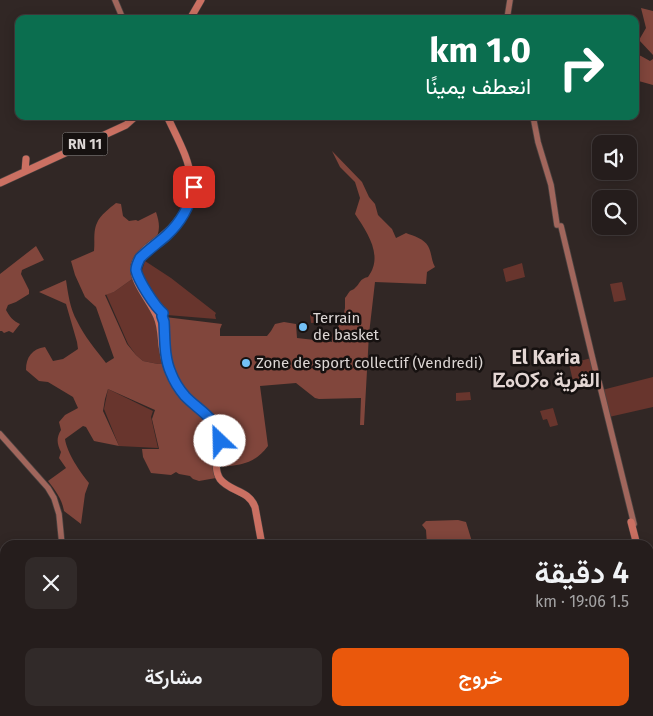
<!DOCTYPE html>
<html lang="ar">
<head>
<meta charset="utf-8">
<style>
	body { margin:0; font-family:"Fira Sans",Vazirmatn,"Noto Sans Tifinagh",sans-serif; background:#312a29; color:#f1f3f6; direction:rtl; height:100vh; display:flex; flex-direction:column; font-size:19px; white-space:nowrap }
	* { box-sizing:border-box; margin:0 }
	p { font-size:16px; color:#a3a2a3 }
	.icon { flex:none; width:28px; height:28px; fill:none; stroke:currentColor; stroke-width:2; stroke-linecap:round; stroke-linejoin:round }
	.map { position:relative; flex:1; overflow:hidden; direction:ltr }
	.side { position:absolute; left:0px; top:540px; width:654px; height:176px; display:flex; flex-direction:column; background:#251d1c; border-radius:15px 15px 0 0; box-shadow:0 2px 12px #0003,0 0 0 1px #423b3b; direction:rtl }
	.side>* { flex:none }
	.hud { position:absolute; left:15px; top:15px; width:624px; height:105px; border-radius:10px; box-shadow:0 2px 12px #0003,0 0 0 1px #423b3b; direction:rtl; background:#0b6e4f; color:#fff; overflow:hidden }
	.buttons { position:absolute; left:592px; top:135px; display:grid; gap:10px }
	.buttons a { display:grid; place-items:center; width:45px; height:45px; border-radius:10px; background:#251d1c; box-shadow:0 2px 12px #0003,0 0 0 1px #423b3b; font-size:25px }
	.pin { position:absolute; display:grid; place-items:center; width:42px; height:42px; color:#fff; margin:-21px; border-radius:10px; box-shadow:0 2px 8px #0006 }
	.me { position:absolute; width:55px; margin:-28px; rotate:336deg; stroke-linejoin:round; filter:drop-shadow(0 0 4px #0008) }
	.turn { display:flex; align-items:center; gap:18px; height:105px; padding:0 25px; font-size:22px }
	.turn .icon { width:65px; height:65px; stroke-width:2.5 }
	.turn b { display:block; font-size:35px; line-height:42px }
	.round { display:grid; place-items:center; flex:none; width:52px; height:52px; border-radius:10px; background:#312a29 }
	.summary { display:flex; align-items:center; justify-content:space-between; height:85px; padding:0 25px }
	h1 { font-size:30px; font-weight:600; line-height:38px }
	.primary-button { display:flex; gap:10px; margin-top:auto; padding:10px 25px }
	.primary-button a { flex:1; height:58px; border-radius:10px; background:#ea580c; color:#fff; font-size:20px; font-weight:600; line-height:58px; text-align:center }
	.primary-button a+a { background:#312a29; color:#f1f3f6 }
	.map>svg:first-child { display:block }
	.green { fill:#68352d }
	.forest { fill:#81463c }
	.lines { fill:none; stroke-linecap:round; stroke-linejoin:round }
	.major-casing { stroke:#4c4442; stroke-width:7 }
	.highway-casing { stroke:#4c4442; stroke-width:8 }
	.major { stroke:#a1665c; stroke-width:5.5 }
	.highway { stroke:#cb7062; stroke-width:7 }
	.route-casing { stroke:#114b97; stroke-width:12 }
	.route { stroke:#1a73e8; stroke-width:9 }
	.poi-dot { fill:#73c1f6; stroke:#161110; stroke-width:2 }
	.labels { text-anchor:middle; stroke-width:5; stroke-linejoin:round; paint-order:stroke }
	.shield { fill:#161110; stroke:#a19c9a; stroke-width:1 }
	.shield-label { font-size:14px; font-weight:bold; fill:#ddd7d5 }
	.poi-label { font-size:15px; fill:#ddd7d5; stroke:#161110; text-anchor:start }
	.district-label { font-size:20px; font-weight:bold; fill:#e4d7d4; stroke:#161110 }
</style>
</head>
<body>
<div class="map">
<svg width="653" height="716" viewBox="0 0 653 716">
	<rect width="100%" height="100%" fill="#312725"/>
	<path class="green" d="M 145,261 L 171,278 L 216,313 L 215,315 L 216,319 L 167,315 L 165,309 L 160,303 L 144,277 L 142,270 Z
		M 522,263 L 525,277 L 506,282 L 503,269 Z
		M 135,277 L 157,320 L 164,363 L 158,364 L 143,361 L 136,355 L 128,344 L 106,294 L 114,292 Z
		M 622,282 L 626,300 L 614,302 L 610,284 Z
		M 330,314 L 331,322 L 311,323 L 310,315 Z
		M 591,358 L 594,376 L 573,381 L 569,364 Z
		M 653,377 L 653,407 L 609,417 L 602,390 Z
		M 108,389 L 153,411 L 151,417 L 158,448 L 119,446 L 104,409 Z
		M 470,392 L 471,400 L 456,401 L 456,393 Z
		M 553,408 L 558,425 L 550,427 L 547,419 L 543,420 L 540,411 Z
		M 0,591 L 5,592 L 5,619 L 0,616 Z
		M 455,711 L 482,711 L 482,716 L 464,716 Z"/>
	<path class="forest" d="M 641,8 L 653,11 L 653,55 L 639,40 L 646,28 Z
		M 635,54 L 641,56 L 650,61 L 653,59 L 653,85 L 635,80 Z
		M 332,151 L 362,182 L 369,197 L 375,204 L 378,215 L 392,229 L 396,238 L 406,233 C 414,236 424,239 428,246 C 432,253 431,260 435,267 L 427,272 L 426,284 L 375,282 L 369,334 L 364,425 L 360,425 L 361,398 L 319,399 L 315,398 L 296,383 L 260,386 L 268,446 C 255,463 243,465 222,467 C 221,457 224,440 221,432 C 216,419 198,407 189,398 C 165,375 167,347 165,317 L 222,324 L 220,329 L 220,336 L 267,336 L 271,331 L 275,324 L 284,322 L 296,324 L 297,338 L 332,342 L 333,332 L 342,322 L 345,308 L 345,298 C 347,296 348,293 350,291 C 351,290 353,290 354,289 C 361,283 359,279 368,277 C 384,256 367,232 355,214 L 360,198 L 355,182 L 340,167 Z
		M 116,203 L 121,204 L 123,216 L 129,221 L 136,220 L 138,221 L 156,212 C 164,235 155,242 139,255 L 135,277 L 114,292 L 105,295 L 127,344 L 136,355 L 143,361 L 158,364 L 164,363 L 168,373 L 212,425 L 217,443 L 216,478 L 199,481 L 193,479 L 190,476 L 179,474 L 176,472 L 171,475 L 151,473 L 143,457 L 142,449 L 159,449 L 152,419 L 155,410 L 108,389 L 105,399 L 103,411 L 119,446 L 94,441 L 86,427 L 83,426 L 65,439 C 67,453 80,472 89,483 L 85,494 L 81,524 L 64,511 C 62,499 55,490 48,481 L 66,468 L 59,458 L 61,452 C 57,444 56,438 61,430 L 59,422 L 65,415 L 78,408 L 73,397 L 48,382 L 39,381 L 26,370 C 26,357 32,349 45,347 L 53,361 L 63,359 L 78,349 L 77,342 L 66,304 L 39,292 L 66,280 C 68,293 70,309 77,321 C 84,336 96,350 106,363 L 114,358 L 96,307 L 85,297 L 75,275 L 71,261 L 94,251 C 95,242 93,231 97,223 C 100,215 110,208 116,203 Z
		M 36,246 L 44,260 L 22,270 L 21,274 L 29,290 L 29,294 L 16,302 L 8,305 L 6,310 C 10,317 13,321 20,324 L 13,333 L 9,331 L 4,333 L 2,331 L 0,331 L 0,274 Z
		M 458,520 L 466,522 L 473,545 L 427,545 L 426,530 L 422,525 L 426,521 Z"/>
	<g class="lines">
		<g class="major-casing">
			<path id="major" d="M 115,0 L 123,19
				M 507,19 L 510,0
				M 533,116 L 538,142 L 551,185 L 557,225
				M 561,226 L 598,381
				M 138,274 L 142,284 L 160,311
				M 162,316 L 164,322 L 167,358
				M 599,382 L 634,524
				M 0,434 L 48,488 L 54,498 L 59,514 L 62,545
				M 0,590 L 5,591
				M 0,619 L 5,620
				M 3,716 L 15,711
				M 173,716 L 175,711"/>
		</g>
		<g class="highway-casing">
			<path id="highway" d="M 190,19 L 201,0
				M 167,116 C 186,157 208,188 171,228 C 164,235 156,241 148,247 C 142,253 134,259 134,269 C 134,284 151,302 157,317 C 161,326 161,336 162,346 C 164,363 170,378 180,392 C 189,406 209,414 216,430 C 222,444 211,466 220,479 C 230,492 249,490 255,507 L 262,545
				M 25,171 L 26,159
				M 0,183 L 126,125 L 136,116
				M 631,522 L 637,545
				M 649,561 L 653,559
				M 649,579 L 653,601
				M 650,598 L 653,611
				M 0,635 L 5,637
				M 0,646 L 3,660
				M 198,711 L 219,716
				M 215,711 L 251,716
				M 282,711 L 288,715 L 295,716
				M 524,711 L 539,716
				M 536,711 L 548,716
				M 346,715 L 366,711
				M 254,716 L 269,711
				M 308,716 L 351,711
				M 367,716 L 376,711
				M 649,716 L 653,711"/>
		</g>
		<use href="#major" class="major"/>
		<use href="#highway" class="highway"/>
	</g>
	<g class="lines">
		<g class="route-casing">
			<path id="route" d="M 194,187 C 190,205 181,222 167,235 C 158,243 148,250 140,258 C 138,262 136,266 136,270 C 138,280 155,307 163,313 L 162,316 L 164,322 C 165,338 164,358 171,373 C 174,381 179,389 185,396 C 198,410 220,420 220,441"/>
		</g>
		<use href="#route" class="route"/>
	</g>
	<g class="poi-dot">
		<circle cx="303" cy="327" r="5"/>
		<circle cx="246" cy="363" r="5"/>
	</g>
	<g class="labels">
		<rect class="shield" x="62.5" y="132.5" width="45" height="23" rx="4"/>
		<g class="shield-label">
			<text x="85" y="149">RN 11</text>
		</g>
		<g class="poi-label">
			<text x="313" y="323">Terrain<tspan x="313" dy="17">de basket</tspan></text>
			<text x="256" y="368">Zone de sport collectif (Vendredi)</text>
		</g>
		<g class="district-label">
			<text x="546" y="364">El Karia<tspan x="546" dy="23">ⵇⴰⵔⵢⴰ القرية</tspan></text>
		</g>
	</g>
</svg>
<div class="buttons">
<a><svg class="icon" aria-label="sound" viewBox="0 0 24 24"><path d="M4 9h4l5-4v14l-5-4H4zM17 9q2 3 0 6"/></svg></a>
<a><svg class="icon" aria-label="search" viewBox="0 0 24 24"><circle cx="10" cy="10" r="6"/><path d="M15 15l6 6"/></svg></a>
</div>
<div class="pin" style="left:194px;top:187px;background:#d93025"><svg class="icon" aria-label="arrive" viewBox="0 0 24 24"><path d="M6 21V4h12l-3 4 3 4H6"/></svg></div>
<svg class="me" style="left:220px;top:441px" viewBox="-20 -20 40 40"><circle r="19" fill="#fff"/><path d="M0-13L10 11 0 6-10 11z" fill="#1a73e8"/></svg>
<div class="hud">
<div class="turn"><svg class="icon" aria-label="right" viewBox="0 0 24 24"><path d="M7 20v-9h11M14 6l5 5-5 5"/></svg><div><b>1.0 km</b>انعطف يمينًا</div></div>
</div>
<section class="side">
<div class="summary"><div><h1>4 دقيقة</h1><p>1.5 km · 19:06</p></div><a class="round"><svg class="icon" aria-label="close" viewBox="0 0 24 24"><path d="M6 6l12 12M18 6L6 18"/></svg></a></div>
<div class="primary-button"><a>خروج</a><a>مشاركة</a></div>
</section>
</div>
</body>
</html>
